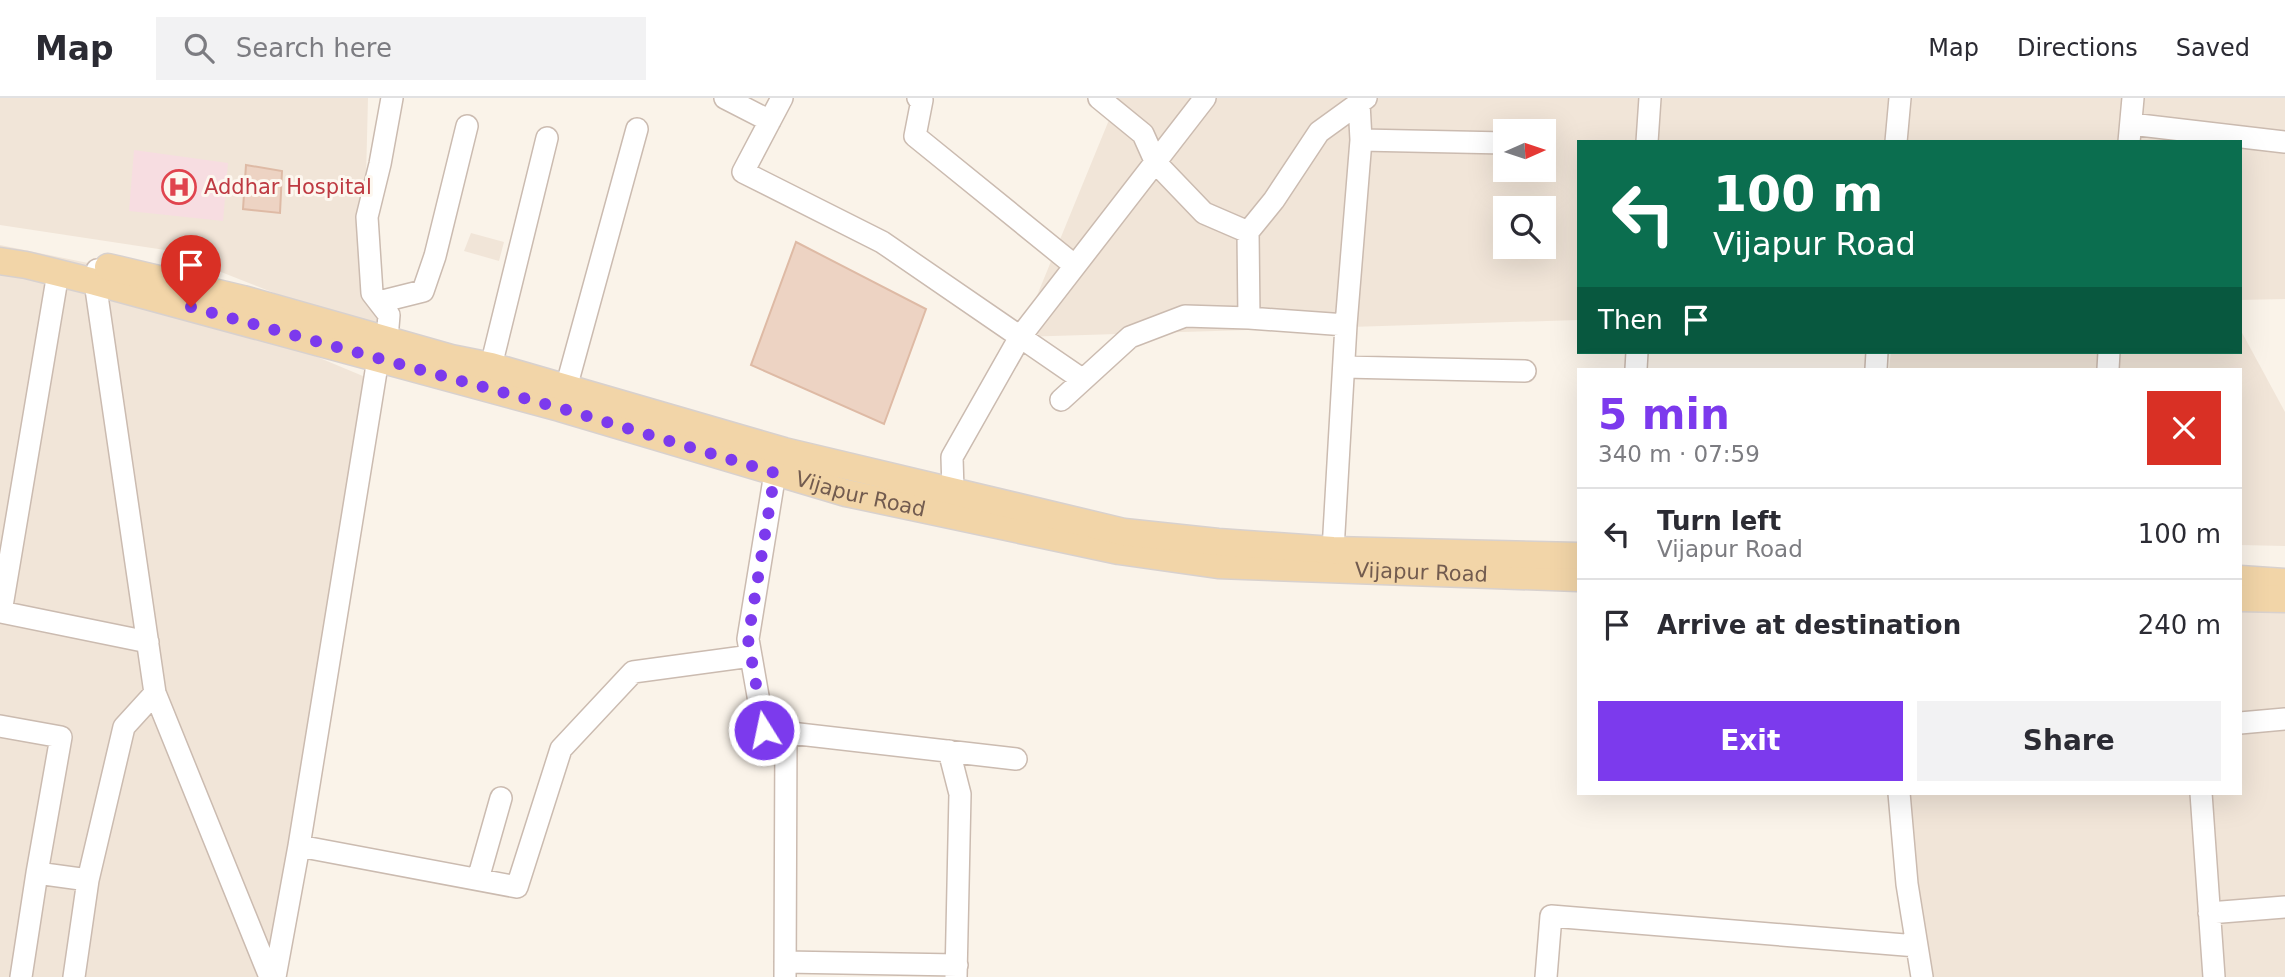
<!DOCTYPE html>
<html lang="en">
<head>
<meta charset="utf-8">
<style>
	body { margin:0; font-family:"DejaVu Sans",sans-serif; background:#f2f2f3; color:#2b2b33; height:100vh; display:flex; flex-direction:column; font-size:26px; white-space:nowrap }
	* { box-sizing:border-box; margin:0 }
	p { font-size:23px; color:#7c7c81 }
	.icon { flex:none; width:38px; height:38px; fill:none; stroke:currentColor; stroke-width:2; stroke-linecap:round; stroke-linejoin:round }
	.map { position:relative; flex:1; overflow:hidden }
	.panel { position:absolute; left:1577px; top:270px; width:665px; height:427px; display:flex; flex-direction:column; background:#fff; border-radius:0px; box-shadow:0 7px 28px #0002 }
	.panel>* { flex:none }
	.banner { position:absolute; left:1577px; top:42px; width:665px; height:214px; border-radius:0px; box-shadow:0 7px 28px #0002; background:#0b6e4f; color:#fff; overflow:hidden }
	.needle { width:46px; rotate:87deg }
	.fabs { position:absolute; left:1493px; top:21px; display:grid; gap:14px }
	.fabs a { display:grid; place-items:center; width:63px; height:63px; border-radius:0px; background:#fff; box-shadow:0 7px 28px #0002; font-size:35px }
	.pin { position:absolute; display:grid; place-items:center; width:60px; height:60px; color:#fff; margin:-72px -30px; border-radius:50% 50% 50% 0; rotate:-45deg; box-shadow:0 0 7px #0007 }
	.pin .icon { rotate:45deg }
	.me { position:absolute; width:77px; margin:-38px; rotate:350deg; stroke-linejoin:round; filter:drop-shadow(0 0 5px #0008) }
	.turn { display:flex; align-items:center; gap:24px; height:147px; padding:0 21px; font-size:32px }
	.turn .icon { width:91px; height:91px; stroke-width:2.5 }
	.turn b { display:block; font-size:49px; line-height:60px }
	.then { display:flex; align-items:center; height:66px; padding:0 21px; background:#0003; gap:14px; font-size:26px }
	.round { display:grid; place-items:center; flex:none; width:74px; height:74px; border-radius:0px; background:#f2f2f3 }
	.summary { display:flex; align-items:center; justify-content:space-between; height:119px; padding:0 21px }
	h1 { font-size:42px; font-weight:700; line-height:52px; color:#7c3aed }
	.cta { display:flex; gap:14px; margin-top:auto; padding:14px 21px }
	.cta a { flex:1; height:80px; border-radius:0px; background:#7c3aed; color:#fff; font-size:28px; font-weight:700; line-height:80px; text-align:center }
	.cta a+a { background:#f2f2f3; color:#2b2b33 }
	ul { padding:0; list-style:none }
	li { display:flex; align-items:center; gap:21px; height:91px; padding:0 21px; border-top:2px solid #e1e1e2 }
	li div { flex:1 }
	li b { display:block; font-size:26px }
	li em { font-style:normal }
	header { display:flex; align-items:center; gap:42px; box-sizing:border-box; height:98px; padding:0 35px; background:#fff; border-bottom:2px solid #e1e1e2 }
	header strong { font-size:33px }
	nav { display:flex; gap:38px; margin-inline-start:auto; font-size:24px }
	.search { width:490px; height:63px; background:#f2f2f3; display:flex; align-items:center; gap:18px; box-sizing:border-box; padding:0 24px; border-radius:0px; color:#7c7c81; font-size:26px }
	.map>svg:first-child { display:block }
	.residential { fill:#f1e5d8; fill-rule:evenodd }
	.medical { fill:#f7dde1 }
	.building { fill:#edd3c3; stroke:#debaa5; stroke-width:2 }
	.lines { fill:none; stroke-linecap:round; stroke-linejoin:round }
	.minor-casing { stroke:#cbbbb0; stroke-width:24 }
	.major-casing { stroke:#d8d1ce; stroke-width:29 }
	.minor { stroke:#fff; stroke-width:21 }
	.major { stroke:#f2d5a8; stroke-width:26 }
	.route { stroke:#7c3aed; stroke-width:12; stroke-dasharray:0 21.6 }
	.labels { text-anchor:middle; stroke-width:6; stroke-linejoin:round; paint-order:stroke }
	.health-label { font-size:21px; fill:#be3a42; stroke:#fdf7ef; text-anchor:start }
	.street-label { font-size:21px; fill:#725b4f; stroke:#fdf7ef }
</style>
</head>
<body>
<header>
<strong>Map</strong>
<div class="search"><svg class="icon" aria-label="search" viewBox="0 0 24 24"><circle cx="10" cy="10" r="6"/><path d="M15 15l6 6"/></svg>Search here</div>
<nav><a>Map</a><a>Directions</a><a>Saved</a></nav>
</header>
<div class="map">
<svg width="2285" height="879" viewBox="0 0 2285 879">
	<rect width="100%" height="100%" fill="#faf3e9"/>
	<path class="residential" d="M 0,0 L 368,0 L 365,119 L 386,239 L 165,152 L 0,127 Z
		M 1118,0 L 2285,0 L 2285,201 L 2240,202 L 2240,44 L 1578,44 L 1578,222 L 1020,239 ZM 1505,33 L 1544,33 L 1544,72 L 1505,72 ZM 1505,110 L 1544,110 L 1544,149 L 1505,149 Z
		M 471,135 L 504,144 L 499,163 L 464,153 Z
		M 0,147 L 98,167 L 370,281 L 275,879 L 0,879 Z
		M 2240,231 L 2285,314 L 2285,448 L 2240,447 L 2240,271 L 2116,271 L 2117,254 L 2240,254 Z
		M 1891,254 L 2102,254 L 2101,271 L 1889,271 Z
		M 2240,473 L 2285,474 L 2285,879 L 1922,879 L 1893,695 L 2240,695 Z"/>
	<path class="medical" d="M 134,52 L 228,65 L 223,123 L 129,113 Z"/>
	<path class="building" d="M 246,67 L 282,73 L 280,115 L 243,111 Z
		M 796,144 L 926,211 L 884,326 L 751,267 Z"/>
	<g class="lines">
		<g class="minor-casing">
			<path id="minor" d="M 725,0 L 770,23
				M 782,0 L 743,74 L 882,144 L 1083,282
				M 918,0 L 922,2 L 915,38 L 1074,167
				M 1099,0 L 1143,36 L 1156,65 L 1204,115 L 1248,134
				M 2131,26 L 2285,44
				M 1361,42 L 1505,45
				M 1647,44 L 1650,0
				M 1896,44 L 1900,0
				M 2129,44 L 2133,0
				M 97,172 L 95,184 L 155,595 L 270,879
				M 58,175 L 1,514 L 148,544
				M 379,204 L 423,193 L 435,158 L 467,28
				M 1249,220 L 1346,227
				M 491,268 L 547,40
				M 1344,269 L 1525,273
				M 1636,271 L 1637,254
				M 1876,271 L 1877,254
				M 2108,271 L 2109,254
				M 566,290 L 637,31
				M 1061,302 L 1130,239 L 1185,218 L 1249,220 L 1248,134 L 1274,102 L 1319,34 L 1366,0
				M 775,375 L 748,541 L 764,632 L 1016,661
				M 953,393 L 952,359 L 1020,239 L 1205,0
				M 1333,452 L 1346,227 L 1361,42 L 1359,5
				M 2240,625 L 2285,621
				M 0,628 L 61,639 L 37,775
				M 949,653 L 960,696 L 956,879
				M 1899,695 L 1907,786 L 1922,879
				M 2201,695 L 2214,879
				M 299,748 L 517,789 L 561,651 L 633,574 L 751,558
				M 478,781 L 501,700
				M 2209,815 L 2285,809
				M 785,864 L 957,867
				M 21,879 L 37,775 L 88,782
				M 74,879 L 88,782 L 124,629 L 155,595
				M 275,879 L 299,748 L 378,261 L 387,241 L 389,217 L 372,195 L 367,119 L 380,66 L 392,0
				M 785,879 L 786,634
				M 1546,879 L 1551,818 L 1917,848"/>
		</g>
		<g class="major-casing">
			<g id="major">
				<path id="s1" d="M 0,163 L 26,167 L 95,184 L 560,310 L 846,395 L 1119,453 L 1218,467 L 1578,480"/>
				<path d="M 108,169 L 243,201 L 451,260 L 491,268 L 784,353 L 1124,434 L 1218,444 L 1333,452 L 1578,458"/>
				<path d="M 2240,481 L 2285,484"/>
				<path d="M 2240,500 L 2285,501"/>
			</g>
		</g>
		<use href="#minor" class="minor"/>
		<use href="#major" class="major"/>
	</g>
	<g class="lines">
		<path class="route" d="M 191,209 L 560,310 L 775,375 L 748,541 L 764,632"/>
	</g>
	<defs>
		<g id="hospital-ring" transform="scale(1.75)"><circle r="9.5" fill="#fdf7ef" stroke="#e0444e" stroke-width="1.5"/><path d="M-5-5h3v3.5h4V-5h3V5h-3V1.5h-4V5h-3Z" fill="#e0444e"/></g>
	</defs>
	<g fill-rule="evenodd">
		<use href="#hospital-ring" x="179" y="89"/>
	</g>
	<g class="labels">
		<g class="health-label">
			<text x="204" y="96">Addhar Hospital</text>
		</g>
		<g class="street-label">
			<text dy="7" stroke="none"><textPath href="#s1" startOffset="892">Vijapur Road</textPath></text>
			<text dy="7" stroke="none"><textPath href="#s1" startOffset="1460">Vijapur Road</textPath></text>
		</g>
	</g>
</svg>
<div class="fabs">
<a><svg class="needle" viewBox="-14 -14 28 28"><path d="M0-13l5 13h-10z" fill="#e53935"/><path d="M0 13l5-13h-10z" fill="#7c7c81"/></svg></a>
<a><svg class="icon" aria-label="search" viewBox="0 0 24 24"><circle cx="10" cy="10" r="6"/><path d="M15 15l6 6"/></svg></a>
</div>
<div class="pin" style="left:191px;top:209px;background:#d93025"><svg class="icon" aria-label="arrive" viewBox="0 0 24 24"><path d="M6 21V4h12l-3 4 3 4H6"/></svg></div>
<svg class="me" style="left:764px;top:632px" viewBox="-20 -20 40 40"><circle r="17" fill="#7c3aed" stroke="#fff" stroke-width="3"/><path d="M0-11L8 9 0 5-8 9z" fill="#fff"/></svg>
<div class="banner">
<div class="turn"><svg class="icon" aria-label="left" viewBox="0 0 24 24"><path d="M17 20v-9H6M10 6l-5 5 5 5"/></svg><div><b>100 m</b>Vijapur Road</div></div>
<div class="then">Then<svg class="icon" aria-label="arrive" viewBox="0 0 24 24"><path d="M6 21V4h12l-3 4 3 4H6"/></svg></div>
</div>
<section class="panel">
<div class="summary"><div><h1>5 min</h1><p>340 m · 07:59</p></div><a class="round" style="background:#d93025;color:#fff"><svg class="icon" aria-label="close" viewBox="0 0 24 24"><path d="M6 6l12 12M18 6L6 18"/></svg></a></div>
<ul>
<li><svg class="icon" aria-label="left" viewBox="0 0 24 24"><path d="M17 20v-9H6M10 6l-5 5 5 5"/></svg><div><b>Turn left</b><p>Vijapur Road</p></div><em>100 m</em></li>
<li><svg class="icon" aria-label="arrive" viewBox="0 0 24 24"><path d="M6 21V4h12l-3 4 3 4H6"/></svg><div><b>Arrive at destination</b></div><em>240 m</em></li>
</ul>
<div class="cta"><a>Exit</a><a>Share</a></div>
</section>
</div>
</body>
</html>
